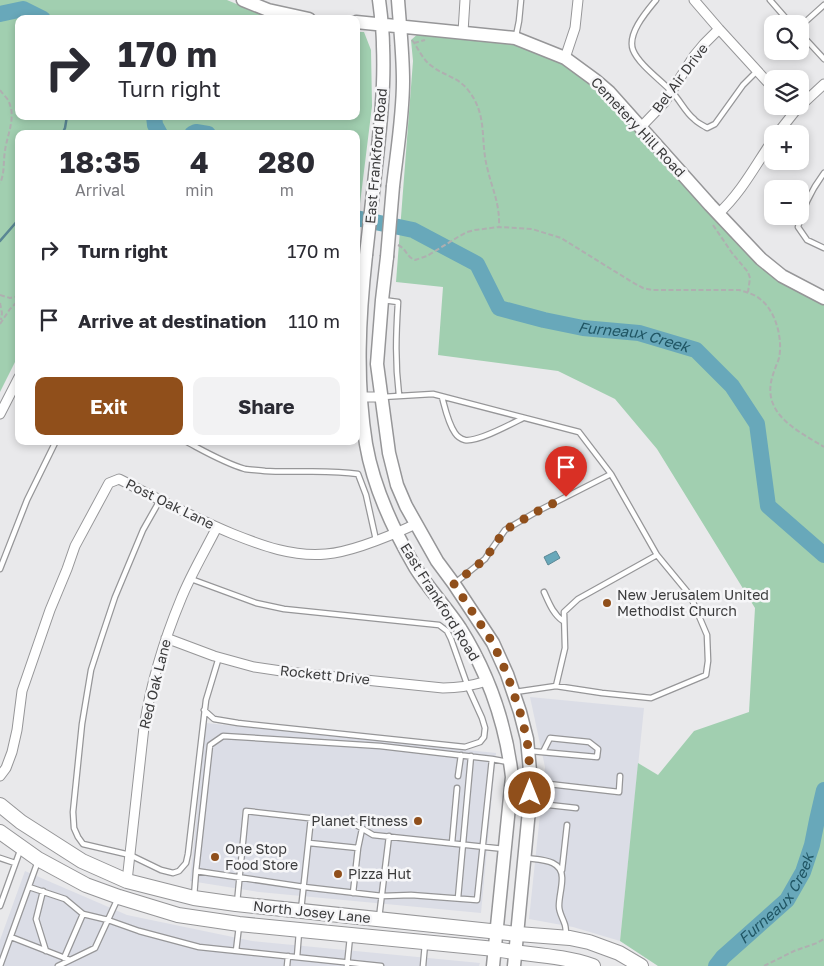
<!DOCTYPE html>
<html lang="en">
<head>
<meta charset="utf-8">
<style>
	body { margin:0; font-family:"Golos Text",sans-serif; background:#f2f2f3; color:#2b2b33; height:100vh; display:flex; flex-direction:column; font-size:19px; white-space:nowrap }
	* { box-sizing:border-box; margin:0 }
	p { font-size:16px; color:#7c7c81 }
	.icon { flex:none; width:28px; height:28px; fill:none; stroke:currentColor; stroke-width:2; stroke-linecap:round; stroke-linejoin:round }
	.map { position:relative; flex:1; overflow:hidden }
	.panel { position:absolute; left:15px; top:130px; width:345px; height:315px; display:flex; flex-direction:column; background:#fff; border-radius:10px; box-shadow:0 2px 8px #0003 }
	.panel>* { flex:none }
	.banner { position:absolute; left:15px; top:15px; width:345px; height:105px; border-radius:10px; box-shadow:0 2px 8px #0003; background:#fff; color:#2b2b33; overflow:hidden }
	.controls { position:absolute; left:764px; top:15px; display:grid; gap:10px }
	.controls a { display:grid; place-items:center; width:45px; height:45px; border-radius:10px; background:#fff; box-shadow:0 2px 8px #0003; font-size:25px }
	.pin { position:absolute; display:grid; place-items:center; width:42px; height:42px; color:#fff; margin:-51px -21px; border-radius:50% 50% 50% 0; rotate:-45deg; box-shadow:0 0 5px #0007 }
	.pin .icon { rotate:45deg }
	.me { position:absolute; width:55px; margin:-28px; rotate:0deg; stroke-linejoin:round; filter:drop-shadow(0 0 4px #0008) }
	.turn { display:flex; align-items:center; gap:18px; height:105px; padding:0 20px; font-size:22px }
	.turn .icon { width:65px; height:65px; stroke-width:2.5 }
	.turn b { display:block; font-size:35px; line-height:42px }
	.eta { display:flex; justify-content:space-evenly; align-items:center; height:85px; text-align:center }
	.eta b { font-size:30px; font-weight:700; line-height:35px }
	.button { display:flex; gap:10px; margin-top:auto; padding:10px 20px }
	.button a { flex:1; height:58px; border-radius:10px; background:#904f1b; color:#fff; font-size:20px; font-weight:700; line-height:58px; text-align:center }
	.button a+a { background:#f2f2f3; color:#2b2b33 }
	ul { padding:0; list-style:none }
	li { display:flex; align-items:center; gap:15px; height:70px; padding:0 20px }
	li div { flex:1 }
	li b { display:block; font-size:19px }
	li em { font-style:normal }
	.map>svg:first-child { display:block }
	.built { fill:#dbdde6 }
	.green { fill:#a1cfb0 }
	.water { fill:#68a8ba; stroke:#5a8794 }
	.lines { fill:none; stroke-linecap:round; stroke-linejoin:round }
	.stream { stroke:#5a8794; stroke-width:2.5 }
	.river { stroke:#68a8ba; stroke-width:16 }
	.lane-casing { stroke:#969698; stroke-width:7 }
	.street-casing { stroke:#969698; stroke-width:11 }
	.secondary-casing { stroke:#969698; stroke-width:15 }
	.primary-casing { stroke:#969698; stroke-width:16 }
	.path { stroke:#afafb0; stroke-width:2; stroke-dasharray:5 2.5; stroke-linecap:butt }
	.lane { stroke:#fff; stroke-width:4.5 }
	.street { stroke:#fff; stroke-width:9 }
	.secondary { stroke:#fff; stroke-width:12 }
	.primary { stroke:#fff; stroke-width:14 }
	.secondary-bridge-casing { stroke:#969698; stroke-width:15; stroke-linecap:butt }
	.secondary-bridge { stroke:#fff; stroke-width:12 }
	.route { stroke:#904f1b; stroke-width:9; stroke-dasharray:0 16.2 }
	.poi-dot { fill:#904f1b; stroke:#f6f6f8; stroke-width:2 }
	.labels { text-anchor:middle; stroke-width:5; stroke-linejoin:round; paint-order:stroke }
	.street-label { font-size:14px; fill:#3b3b3c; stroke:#f6f6f8 }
	.poi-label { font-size:14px; fill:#3b3b3c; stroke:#f6f6f8; text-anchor:start }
	.water-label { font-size:15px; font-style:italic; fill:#205664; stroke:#f6f6f8 }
</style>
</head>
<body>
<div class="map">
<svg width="824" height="966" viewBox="0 0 824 966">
	<rect width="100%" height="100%" fill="#e9e9eb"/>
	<path class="built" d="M 530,697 L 644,708 L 620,941 L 573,927 L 529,919 L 545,767 Z
		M 206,723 L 496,753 L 481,913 L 259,892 L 190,881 Z
		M 25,871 L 127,915 L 252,941 L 480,963 L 479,966 L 0,966 L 0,940 Z"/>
	<path class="green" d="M 0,0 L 227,0 L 272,19 L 19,19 L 19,116 L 356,116 L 356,32 L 364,32 L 371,50 L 372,106 L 356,236 L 356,134 L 19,134 L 19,354 L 0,392 Z
		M 419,33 L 516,44 L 548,56 L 577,73 L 602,95 L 626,120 L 754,261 L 782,283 L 824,304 L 824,966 L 658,966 L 620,941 L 638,763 L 658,775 L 694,731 L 749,712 L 755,608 L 657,449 L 615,399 L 558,371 L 438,355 L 443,287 L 396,282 L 413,61 L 411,40 Z"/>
	<path class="water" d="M 556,551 L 560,558 L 548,565 L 544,557 Z"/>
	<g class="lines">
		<path class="stream" d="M 62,134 L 65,128 L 67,116
			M 0,241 L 19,219"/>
		<g class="river">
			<path d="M 0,14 L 23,9 L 43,19"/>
			<path d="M 154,116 L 155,125 L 160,134"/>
			<path d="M 192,134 L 196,132 L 208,134"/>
			<path id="s1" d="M 356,218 L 413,230 L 477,264 L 499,308 L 544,320 L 583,328 L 639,333 L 696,350 L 732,386 L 757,424 L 768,506 L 824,555"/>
			<path id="s2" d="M 716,966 L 723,957 L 787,900 L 803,872 L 812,845 L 817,820 L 824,790"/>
		</g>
		<g class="lane-casing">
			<path id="lane" d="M 656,0 C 646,12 627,34 633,50 C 639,65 662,81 672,92 C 680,100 685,112 694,119 C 697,123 703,125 707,128 L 715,124 L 743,85 L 757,71
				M 770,0 L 791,24
				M 804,23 L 824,5
				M 800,33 L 824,59
				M 516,36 L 519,21 L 521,0
				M 824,173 C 812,189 803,207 798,227 L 807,240 L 824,248
				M 383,300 L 398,302 C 396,335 395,362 399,395
				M 382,397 L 433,394 L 579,432 L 611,474 L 657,555 L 690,595 L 707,635 L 708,661 L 706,675 L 651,698 L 602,693 L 556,686 L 515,692
				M 442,397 C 445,408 448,423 455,433 C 457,436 461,439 465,440 C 478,442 511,424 523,418
				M 185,441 C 204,451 224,463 245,469 C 251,470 258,470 265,471 C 296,473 327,469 358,474 L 366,495 L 376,540
				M 160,500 L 143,530 L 115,597 L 100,642 L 91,670 L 82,724 L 73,812 L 74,828 L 78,837 L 83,844 L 130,855 L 161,870 L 173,873 L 179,871 L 186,863 L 188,854 L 206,700 L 219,657
				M 0,569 L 27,500 L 56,441
				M 191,579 L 256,603 L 284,609 L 439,625 L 447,631 L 451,639 L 468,687 L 482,718 L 485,728 L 484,737 L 480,742 L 465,747 L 238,723 L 214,719 L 204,710
				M 455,583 L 485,559 L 493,547 L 505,530 L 536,512 L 611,474
				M 544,592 C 549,603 553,614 563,621
				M 556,686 L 565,648 L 564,612 L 578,599 L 657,555
				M 530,751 L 597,757 L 598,749 L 589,742 L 550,738 L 543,752
				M 492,759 L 508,762
				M 458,776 L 461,755
				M 531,782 L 619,792 L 620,776
				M 531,803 L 576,808
				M 309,843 L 358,848
				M 452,843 L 457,788
				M 0,858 L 15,863
				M 526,858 C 540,860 563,859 562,879 C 562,888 559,897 559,906 C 559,913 563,918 565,925 C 566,929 566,933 566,937
				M 562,870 L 567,825
				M 29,887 L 65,899 L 83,914 L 108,920 L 139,931 L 199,947 L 381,966
				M 43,891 L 36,919 L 46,951
				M 353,893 L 358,848 L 362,829
				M 194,897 L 196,871 L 210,745 L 223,736 L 380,746 L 492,759 L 477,900 L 411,895 L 382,896 L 304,887 L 196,871
				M 458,898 L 471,756
				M 237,903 L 246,811 L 353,823 L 373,835 L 504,849
				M 0,906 L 21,848
				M 301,910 L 311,818
				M 379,918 L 389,836
				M 11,937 L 70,960
				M 236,951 L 239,926
				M 297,957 L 299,932
				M 64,958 L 83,914
				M 0,966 L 38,861
				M 58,966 L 95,948 L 118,898
				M 287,966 L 288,956
				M 347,966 L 350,937
				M 423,966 L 425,944"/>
		</g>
		<g class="street-casing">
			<path id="street" d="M 694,0 L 719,29 L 772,87
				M 463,32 L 465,0
				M 565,58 L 575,28 L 578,0
				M 641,127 L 664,103 L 694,56 L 704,44 L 719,29
				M 777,134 L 796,110 L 824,84
				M 718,214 C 741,193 755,166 772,141
				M 356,397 L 381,397
				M 0,414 L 19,377
				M 166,638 L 214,656 L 254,667 L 288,672 L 443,688 C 459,688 471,686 487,681
				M 0,776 L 6,768 L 12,752 L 17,730 L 22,691 L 50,610 L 67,569 L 75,546 L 109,483 L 119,479 C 156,498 194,518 233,534 C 263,546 293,557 326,554 C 352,552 392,535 416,524
				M 127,881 L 144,727 C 151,683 164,640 181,599 C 191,574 205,551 217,527"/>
		</g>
		<g class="secondary-casing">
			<path id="secondary" d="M 243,0 L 268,10 L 309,19
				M 356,22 L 515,38 L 565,58 L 595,80 L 609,92 L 710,205 L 761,259 L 782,276 L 824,298
				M 374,184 C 379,138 385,92 383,46 C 383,31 381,15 379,0
				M 393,186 C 397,151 403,116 403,81 C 403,54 400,27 398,0
				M 366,255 C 359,318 356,381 366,444 C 373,485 394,531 415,567 C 428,588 446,607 460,628 C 488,673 506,725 512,777 L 493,966
				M 387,257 L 382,300 L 377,364 L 389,453 L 397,485 L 406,506 L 437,561 L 454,584 L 493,643 L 507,674 L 520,712 L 527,739 L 530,771 L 529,810 L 514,966"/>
		</g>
		<g class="primary-casing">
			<path id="primary" d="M 0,805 L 21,822 L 82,861 L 127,881 L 194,898 L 236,904 L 518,934 L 570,938 L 589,942 L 619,953 L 641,966
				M 0,832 L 38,859 L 86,885 L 119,897 L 178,915 L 239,924 L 495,949 C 528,955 561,955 593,966"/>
		</g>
		<path class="path" d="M 412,40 C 419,49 423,61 433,67 C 445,76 458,77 468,90 C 488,115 480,139 487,167 C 492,189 500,203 499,227
			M 414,43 L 425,40
			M 0,90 C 2,93 6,97 8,100 C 17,117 7,134 5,151 C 3,162 5,173 0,183
			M 713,225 L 732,253 L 748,272 L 750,278 L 748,292
			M 398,245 C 407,249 406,257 415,260 L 427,256 L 458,237 L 467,232 L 475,230 L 499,227 L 532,229 L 561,238 L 632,282 L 643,288 L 652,290 L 739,290 C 746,292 754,294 760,299 C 776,311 783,339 779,358 C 778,362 776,365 775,369 C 770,381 768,394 774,406 C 782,424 808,437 824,447
			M 0,295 L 10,298 L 19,296
			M 0,303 L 2,313 L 1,320
			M 0,324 L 10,309 L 19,300
			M 764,966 L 794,951 L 817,943 L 824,939"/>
		<use href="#lane" class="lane"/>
		<use href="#street" class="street"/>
		<use href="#secondary" class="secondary"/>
		<use href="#primary" class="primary"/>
		<g class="secondary-bridge-casing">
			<path id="secondary-bridge" d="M 366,255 L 374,184
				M 387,257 L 393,186"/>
		</g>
		<use href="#secondary-bridge" class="secondary-bridge"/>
	</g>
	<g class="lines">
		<path class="route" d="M 530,793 L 530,770 L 527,739 L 520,712 L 507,674 L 493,643 L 454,584 L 485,559 L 505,530 L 536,512 L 566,497"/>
	</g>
	<g class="poi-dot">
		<circle cx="607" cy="603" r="5"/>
		<circle cx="418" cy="821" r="5"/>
		<circle cx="215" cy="857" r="5"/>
		<circle cx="338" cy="874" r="5"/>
	</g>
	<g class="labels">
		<g class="street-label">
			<text transform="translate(680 78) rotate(-53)" y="5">Bel Air Drive</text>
			<text transform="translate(638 127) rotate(47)" y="5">Cemetery Hill Road</text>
			<text transform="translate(376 156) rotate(-85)" y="5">East Frankford Road</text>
			<text transform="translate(170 504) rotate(26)" y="5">Post Oak Lane</text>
			<text transform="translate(440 602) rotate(58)" y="5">East Frankford Road</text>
			<text transform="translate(325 675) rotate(6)" y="5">Rockett Drive</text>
			<text transform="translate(155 684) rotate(-76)" y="5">Red Oak Lane</text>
			<text transform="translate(312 912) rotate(6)" y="5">North Josey Lane</text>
		</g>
		<g class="poi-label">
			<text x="617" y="600">New Jerusalem United<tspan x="617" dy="16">Methodist Church</tspan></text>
			<text x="408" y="826" text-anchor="end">Planet Fitness</text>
			<text x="225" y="854">One Stop<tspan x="225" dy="16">Food Store</tspan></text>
			<text x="348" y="879">Pizza Hut</text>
		</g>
		<g class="water-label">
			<text dy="5" stroke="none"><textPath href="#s1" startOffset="318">Furneaux Creek</textPath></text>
			<text dy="5" stroke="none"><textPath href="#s2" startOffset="92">Furneaux Creek</textPath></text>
		</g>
	</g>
</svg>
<div class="controls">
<a><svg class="icon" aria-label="search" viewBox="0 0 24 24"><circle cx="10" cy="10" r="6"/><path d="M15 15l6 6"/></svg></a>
<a><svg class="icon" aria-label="layers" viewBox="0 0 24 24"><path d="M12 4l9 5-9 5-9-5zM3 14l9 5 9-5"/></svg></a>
<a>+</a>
<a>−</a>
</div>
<div class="pin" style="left:566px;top:497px;background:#d93025"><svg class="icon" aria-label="arrive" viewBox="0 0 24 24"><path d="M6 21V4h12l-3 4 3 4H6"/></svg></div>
<svg class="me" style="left:530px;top:793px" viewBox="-20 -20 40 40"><circle r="17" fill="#904f1b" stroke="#fff" stroke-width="3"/><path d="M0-11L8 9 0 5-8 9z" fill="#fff"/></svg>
<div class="banner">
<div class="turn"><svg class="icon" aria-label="right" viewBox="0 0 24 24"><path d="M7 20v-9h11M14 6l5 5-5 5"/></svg><div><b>170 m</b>Turn right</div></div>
</div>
<section class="panel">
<div class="eta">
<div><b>18:35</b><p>Arrival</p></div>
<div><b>4</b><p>min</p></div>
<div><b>280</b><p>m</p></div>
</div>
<ul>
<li><svg class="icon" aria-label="right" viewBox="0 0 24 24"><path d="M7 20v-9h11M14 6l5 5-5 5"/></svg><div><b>Turn right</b></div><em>170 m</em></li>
<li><svg class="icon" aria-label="arrive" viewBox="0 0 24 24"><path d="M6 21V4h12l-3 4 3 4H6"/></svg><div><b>Arrive at destination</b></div><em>110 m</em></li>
</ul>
<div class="button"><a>Exit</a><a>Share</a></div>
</section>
</div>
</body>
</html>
